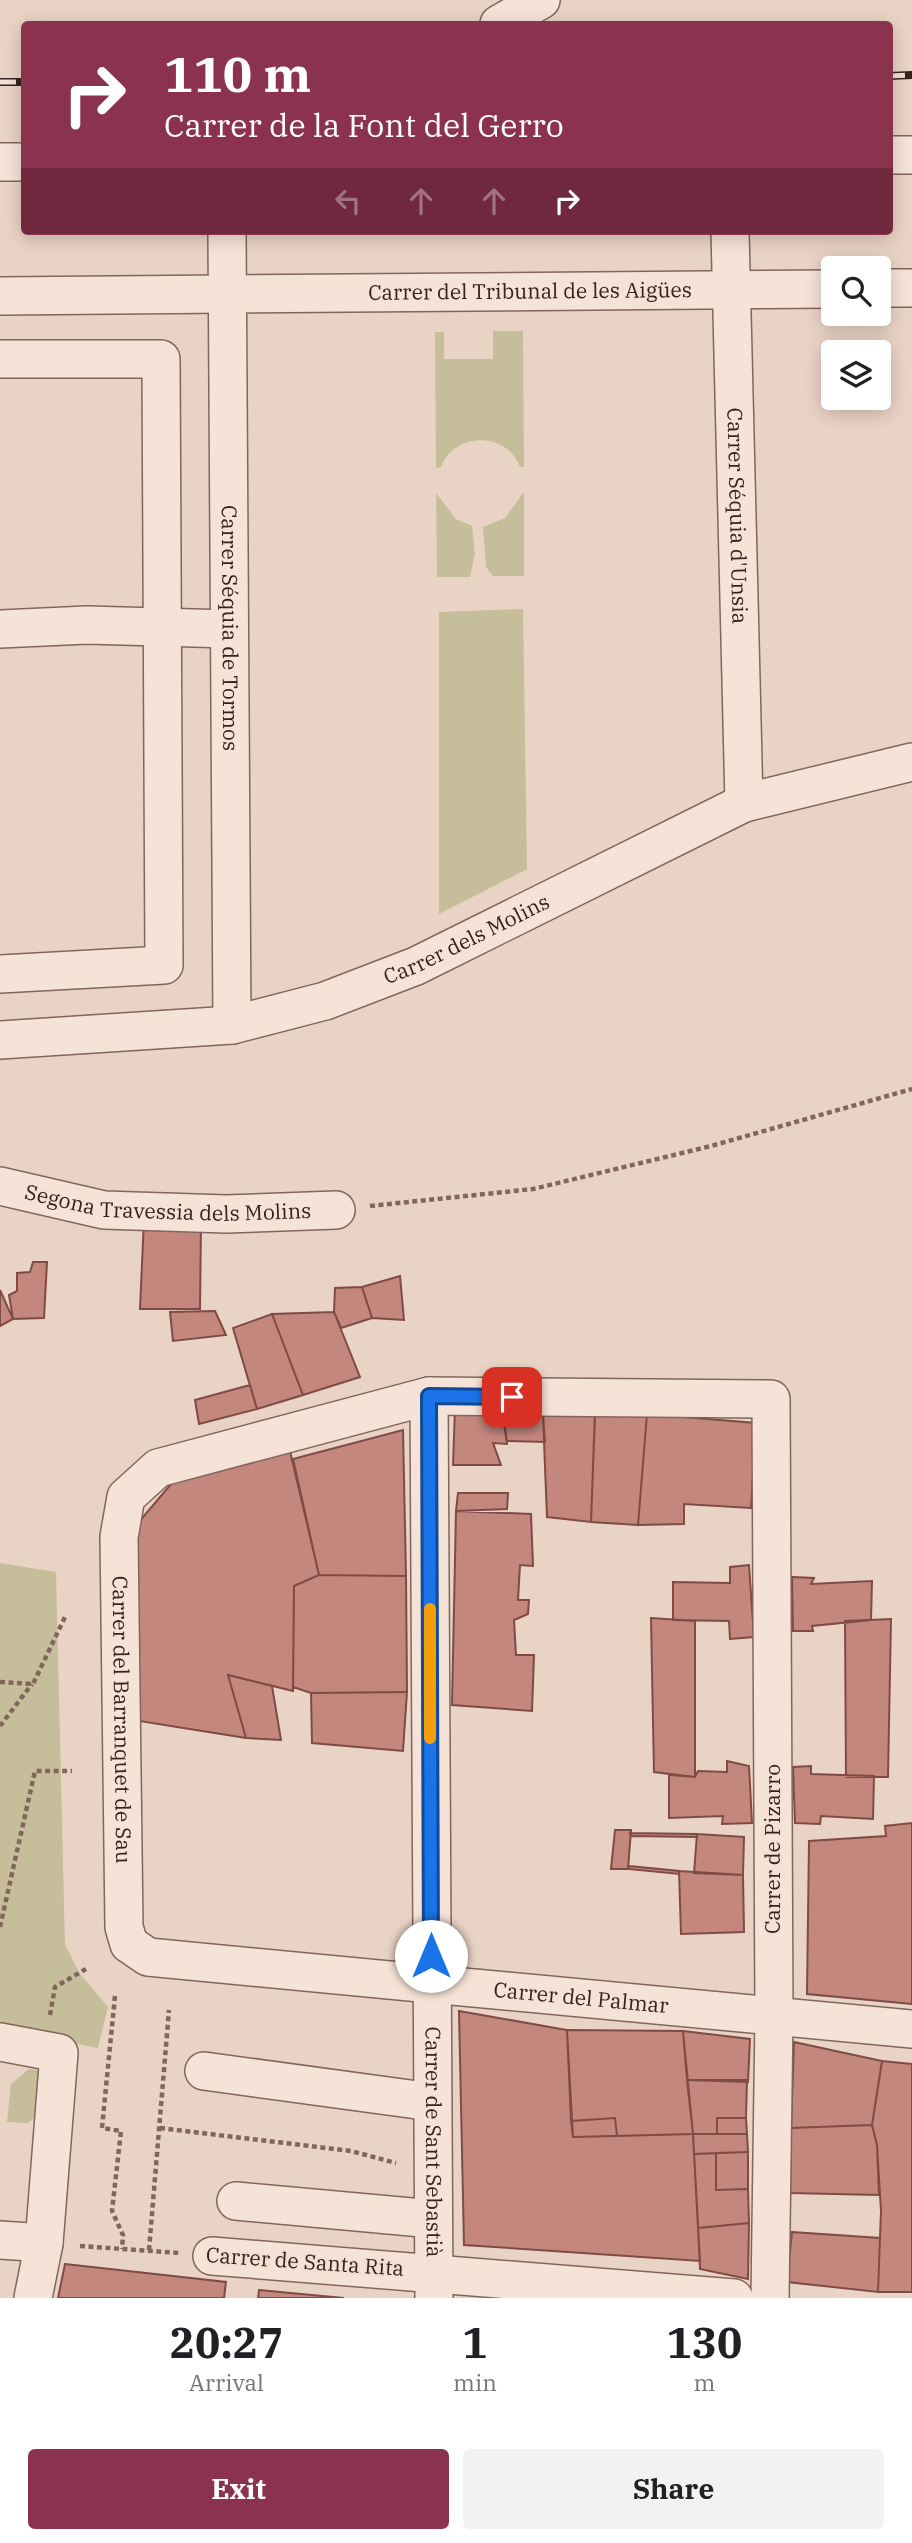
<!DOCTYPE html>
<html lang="en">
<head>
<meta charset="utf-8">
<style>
	body { margin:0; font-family:"IBM Plex Serif",serif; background:#f2f2f2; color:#202124; height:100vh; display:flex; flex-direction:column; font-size:26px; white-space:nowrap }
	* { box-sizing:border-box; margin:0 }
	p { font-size:23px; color:#757577 }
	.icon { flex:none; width:38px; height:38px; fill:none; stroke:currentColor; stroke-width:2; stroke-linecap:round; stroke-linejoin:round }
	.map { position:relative; height:2298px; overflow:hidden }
	.details { display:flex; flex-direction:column; background:#fff; flex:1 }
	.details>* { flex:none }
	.banner { position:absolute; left:21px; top:21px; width:872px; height:214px; border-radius:7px; box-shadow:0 4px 18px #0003; background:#8b334e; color:#fff; overflow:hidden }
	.buttons { position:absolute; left:821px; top:256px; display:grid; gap:14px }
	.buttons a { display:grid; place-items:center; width:70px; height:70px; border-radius:7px; background:#fff; box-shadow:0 4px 18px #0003; font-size:35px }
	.pin { position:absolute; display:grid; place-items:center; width:60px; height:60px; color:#fff; margin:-30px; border-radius:14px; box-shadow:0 4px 10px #0006 }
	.me { position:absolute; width:77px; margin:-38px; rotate:0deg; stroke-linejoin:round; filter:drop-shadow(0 0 5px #0008) }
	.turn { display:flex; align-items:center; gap:24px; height:147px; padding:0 28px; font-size:32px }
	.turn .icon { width:91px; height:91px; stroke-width:2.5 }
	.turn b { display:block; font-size:49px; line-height:60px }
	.lanes { display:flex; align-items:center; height:66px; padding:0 28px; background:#0003; justify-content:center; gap:35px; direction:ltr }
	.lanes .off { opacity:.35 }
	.eta { display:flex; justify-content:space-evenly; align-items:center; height:119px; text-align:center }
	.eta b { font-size:42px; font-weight:700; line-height:49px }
	.cta { display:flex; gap:14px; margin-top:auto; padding:14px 28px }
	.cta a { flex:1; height:80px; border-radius:7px; background:#8b334e; color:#fff; font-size:28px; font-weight:700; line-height:80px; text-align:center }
	.cta a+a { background:#f2f2f2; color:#202124 }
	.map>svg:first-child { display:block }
	.green { fill:#c6be9a }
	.building { fill:#c3877e; stroke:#7f4b45; stroke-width:2 }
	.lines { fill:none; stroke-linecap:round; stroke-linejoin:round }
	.minor-casing { stroke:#82655d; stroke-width:40 }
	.path { stroke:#82655d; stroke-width:4.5; stroke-dasharray:5 3.5; stroke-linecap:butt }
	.minor { stroke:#f5e3d7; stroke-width:37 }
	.rail-casing { stroke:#34231f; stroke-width:8 }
	.rail { stroke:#f1e0d3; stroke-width:5; stroke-dasharray:16; stroke-linecap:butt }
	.route-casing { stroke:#114b97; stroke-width:18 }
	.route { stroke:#1a73e8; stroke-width:12 }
	.slow { stroke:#f59e0b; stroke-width:12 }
	.labels { text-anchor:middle; stroke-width:5; stroke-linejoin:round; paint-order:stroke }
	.street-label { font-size:21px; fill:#34231f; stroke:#f1e0d3 }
</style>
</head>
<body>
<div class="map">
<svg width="912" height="2298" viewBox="0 0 912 2298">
	<rect width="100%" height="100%" fill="#e9d3c5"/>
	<path class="green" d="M 493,331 L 523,331 L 524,467 L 520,467 C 507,431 454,432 441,467 L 436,468 L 435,332 L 444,332 L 444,359 L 493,359 Z
		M 524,492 L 524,576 L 493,576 L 486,567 L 483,527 L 505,518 Z
		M 436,493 L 456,519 L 472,526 L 475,554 L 470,577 L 437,577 Z
		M 523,609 L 527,869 L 439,914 L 439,612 Z
		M 0,1563 L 56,1572 L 65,1945 L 80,1974 L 108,2007 L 98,2048 L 0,2029 Z
		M 29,2069 L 50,2071 L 47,2107 L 28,2123 L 7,2122 L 11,2084 Z"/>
	<path class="building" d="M 144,1219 L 201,1221 L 200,1309 L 140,1309 Z
		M 33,1262 L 47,1262 L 44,1318 L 13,1319 L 9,1295 L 17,1291 L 17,1273 L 30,1272 Z
		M 400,1276 L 404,1320 L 372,1318 L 362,1287 Z
		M 362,1287 L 372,1318 L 341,1328 L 334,1312 L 335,1288 Z
		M 0,1290 L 13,1319 L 0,1326 Z
		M 215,1311 L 226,1335 L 173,1341 L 170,1312 Z
		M 334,1312 L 360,1377 L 303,1395 L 272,1314 Z
		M 272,1314 L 303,1395 L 257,1409 L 233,1328 Z
		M 250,1385 L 257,1409 L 199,1424 L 195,1400 Z
		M 455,1408 L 502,1409 L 507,1444 L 493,1443 L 501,1465 L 453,1465 Z
		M 595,1410 L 647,1414 L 638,1525 L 591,1522 Z
		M 647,1414 L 756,1423 L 751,1508 L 684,1504 L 684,1524 L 638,1525 Z
		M 503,1416 L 543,1416 L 545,1442 L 507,1441 Z
		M 543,1416 L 595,1416 L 591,1522 L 547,1517 Z
		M 403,1430 L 406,1576 L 319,1575 L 293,1459 Z
		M 290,1451 L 319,1575 L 294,1586 L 293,1691 L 228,1675 L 246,1738 L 139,1721 L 137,1524 L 172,1483 Z
		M 458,1493 L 508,1493 L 507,1509 L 456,1511 Z
		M 456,1511 L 531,1514 L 533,1566 L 520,1565 L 518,1600 L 529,1600 L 528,1614 L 514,1620 L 516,1655 L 534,1655 L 532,1711 L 452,1705 Z
		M 749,1565 L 754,1637 L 730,1639 L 729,1621 L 673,1620 L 673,1582 L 730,1583 L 730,1567 Z
		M 319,1575 L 406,1576 L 407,1692 L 311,1693 L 293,1687 L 294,1586 Z
		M 792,1577 L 814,1578 L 811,1584 L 872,1581 L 871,1620 L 812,1626 L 813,1631 L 793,1631 Z
		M 651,1618 L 695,1621 L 695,1777 L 654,1772 Z
		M 891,1619 L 888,1777 L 846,1777 L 845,1621 Z
		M 228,1675 L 272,1686 L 281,1740 L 246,1738 Z
		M 407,1692 L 403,1751 L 312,1743 L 311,1693 Z
		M 727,1761 L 749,1766 L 752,1823 L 722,1824 L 723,1816 L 669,1818 L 669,1775 L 695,1777 L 698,1771 L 727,1772 Z
		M 811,1766 L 811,1774 L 874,1776 L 873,1819 L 821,1816 L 820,1824 L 795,1823 L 793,1767 Z
		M 912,1823 L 912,2004 L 807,1994 L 809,1841 L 886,1836 L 885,1826 Z
		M 615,1830 L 631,1830 L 628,1869 L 611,1869 Z
		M 630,1833 L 697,1834 L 697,1837 L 631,1836 Z
		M 697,1834 L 744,1837 L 743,1875 L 694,1873 Z
		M 629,1866 L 679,1871 L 679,1874 L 628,1869 Z
		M 679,1871 L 743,1875 L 744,1932 L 681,1934 Z
		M 459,2011 L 567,2030 L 573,2137 L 693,2134 L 700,2261 L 464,2245 Z
		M 567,2030 L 683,2031 L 693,2134 L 617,2136 L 615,2118 L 571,2121 Z
		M 683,2031 L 750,2039 L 748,2082 L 687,2080 Z
		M 794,2042 L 882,2061 L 872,2125 L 791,2128 Z
		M 882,2061 L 912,2064 L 912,2292 L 878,2292 L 881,2211 L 877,2145 L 872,2125 Z
		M 687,2080 L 747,2080 L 746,2118 L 717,2118 L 717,2134 L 693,2134 Z
		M 615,2118 L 617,2136 L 573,2137 L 571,2121 Z
		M 717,2118 L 746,2118 L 747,2134 L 717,2134 Z
		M 872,2125 L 877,2145 L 879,2195 L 790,2193 L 791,2128 Z
		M 693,2134 L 747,2134 L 748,2152 L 694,2154 Z
		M 748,2152 L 748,2189 L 716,2190 L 716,2153 Z
		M 716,2153 L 716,2190 L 748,2189 L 749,2223 L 698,2228 L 694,2154 Z
		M 749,2223 L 748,2279 L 700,2269 L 698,2228 Z
		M 792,2232 L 880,2238 L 878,2292 L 787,2282 Z
		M 65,2264 L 226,2282 L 224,2298 L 58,2298 Z
		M 259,2290 L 344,2298 L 258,2298 Z"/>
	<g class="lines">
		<g class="minor-casing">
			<g id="minor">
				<path d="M 499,24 L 541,0"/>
				<path d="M 889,155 L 912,155"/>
				<path d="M 0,162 L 24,162"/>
				<path id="s1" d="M 227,231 L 232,1025"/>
				<path id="s2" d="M 730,231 L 744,803"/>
				<path d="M 878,288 L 912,288"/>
				<path id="s3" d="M 0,296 L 833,289"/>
				<path d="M 0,359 L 161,359 L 164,965 L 0,974"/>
				<path d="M 0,629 L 87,625 L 229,629"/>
				<path id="s4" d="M 0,1040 L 232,1025 L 325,1001 L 416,966 L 744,803 L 912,762"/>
				<path id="s5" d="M 0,1186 L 104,1210 L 226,1214 L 336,1210"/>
				<path id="s6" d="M 429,1396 L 434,2298"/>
				<path d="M 0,2042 L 59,2053 L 44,2243 L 33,2298"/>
				<path d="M 204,2071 L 432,2102"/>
				<path d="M 236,2201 L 433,2219"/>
				<path d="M 0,2240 L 44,2243"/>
				<path d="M 212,2256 L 734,2298"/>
				<path id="s7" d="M 770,2298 L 774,2016 L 771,1399 L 429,1396 L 158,1468 L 126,1497 L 119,1537 L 124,1927 L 129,1944 L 148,1957 L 431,1984 L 912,2029"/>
			</g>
		</g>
		<path class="path" d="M 370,1206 L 533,1189 L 711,1146 L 912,1089
			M 0,1682 L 33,1684 L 65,1617
			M 0,1726 L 32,1684
			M 0,1927 L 35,1771 L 72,1771
			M 115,1996 L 102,2128 L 121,2131 L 112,2211 L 123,2235 L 122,2249
			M 50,2015 L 55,1987 L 86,1969
			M 160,2128 L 351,2151 L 396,2163
			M 80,2246 L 180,2253
			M 149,2250 L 169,2010"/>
		<use href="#minor" class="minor"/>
		<g class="rail-casing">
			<path id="rail" d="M 889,76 L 912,75
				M 0,82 L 24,82"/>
		</g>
		<use href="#rail" class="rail"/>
	</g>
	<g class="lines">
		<g class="route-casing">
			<path id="route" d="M 431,1956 L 429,1396 L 512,1397"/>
		</g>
		<use href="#route" class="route"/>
		<path class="slow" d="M 430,1609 L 430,1738"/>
	</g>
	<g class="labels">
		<g class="street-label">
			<text dy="7" stroke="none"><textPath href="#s3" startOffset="530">Carrer del Tribunal de les Aigües</textPath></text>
			<text dy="7" stroke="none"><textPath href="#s2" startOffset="285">Carrer Séquia d'Unsia</textPath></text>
			<text dy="7" stroke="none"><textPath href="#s1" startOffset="397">Carrer Séquia de Tormos</textPath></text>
			<text dy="7" stroke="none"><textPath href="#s4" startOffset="483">Carrer dels Molins</textPath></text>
			<text dy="7" stroke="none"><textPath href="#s5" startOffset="170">Segona Travessia dels Molins</textPath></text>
			<text dy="7" stroke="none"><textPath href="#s7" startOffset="1788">Carrer del Barranquet de Sau</textPath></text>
			<text transform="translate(773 1849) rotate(-90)" y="7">Carrer de Pizarro</text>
			<text dy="7" stroke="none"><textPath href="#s7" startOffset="2471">Carrer del Palmar</textPath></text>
			<text dy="7" stroke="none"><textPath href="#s6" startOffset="746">Carrer de Sant Sebastià</textPath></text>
			<text transform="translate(305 2262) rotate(4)" y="7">Carrer de Santa Rita</text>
		</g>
	</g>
</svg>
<div class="buttons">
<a><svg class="icon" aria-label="search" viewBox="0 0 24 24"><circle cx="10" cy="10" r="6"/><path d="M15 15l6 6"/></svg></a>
<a><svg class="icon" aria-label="layers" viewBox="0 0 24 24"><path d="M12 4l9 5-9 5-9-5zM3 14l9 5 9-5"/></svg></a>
</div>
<div class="pin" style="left:512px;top:1397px;background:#d93025"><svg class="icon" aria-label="arrive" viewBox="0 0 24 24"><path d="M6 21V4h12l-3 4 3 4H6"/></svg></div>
<svg class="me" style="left:431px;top:1956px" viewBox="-20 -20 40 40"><circle r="19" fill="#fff"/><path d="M0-13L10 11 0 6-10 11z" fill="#1a73e8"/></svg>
<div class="banner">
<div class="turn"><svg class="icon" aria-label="right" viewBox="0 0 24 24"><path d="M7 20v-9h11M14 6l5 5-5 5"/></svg><div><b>110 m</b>Carrer de la Font del Gerro</div></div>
<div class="lanes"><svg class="icon off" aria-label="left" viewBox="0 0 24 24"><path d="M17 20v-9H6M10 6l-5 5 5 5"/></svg><svg class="icon off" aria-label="ahead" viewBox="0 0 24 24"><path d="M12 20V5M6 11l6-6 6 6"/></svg><svg class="icon off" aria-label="ahead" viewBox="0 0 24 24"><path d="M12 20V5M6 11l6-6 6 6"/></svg><svg class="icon" aria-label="right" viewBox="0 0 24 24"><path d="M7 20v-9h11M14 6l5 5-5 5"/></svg></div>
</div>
</div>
<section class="details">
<div class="eta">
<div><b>20:27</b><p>Arrival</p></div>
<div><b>1</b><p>min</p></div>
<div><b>130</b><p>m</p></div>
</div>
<div class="cta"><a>Exit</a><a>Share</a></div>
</section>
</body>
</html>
